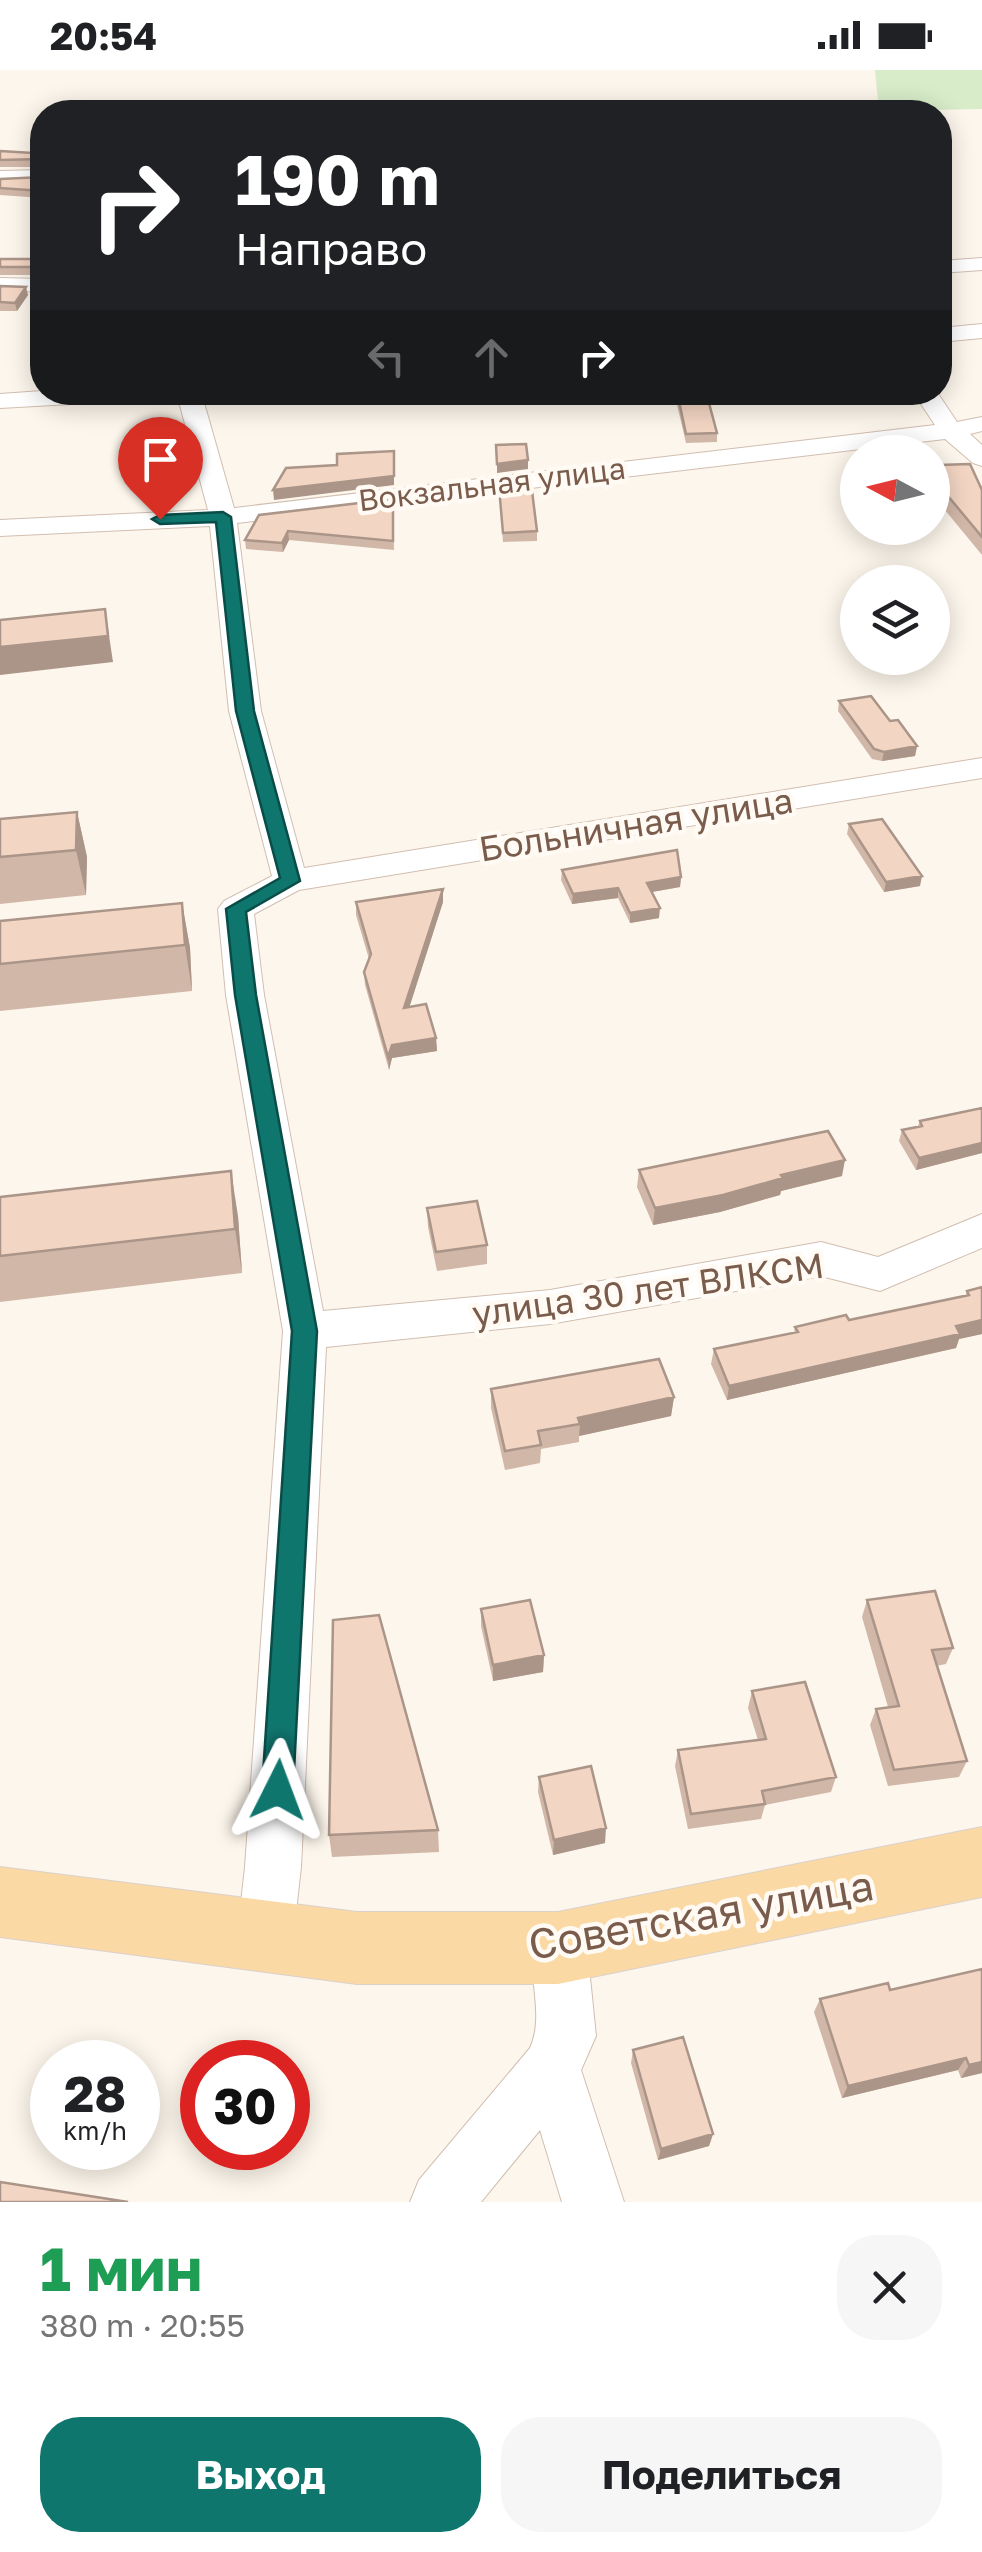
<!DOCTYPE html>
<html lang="ru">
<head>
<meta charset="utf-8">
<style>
	body { margin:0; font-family:"Golos Text",sans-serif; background:#f6f6f6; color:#202124; height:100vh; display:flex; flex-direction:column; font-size:38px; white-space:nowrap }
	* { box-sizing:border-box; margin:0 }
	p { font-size:32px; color:#757577 }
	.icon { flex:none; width:55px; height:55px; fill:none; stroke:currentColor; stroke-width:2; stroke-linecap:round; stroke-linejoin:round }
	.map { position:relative; height:2132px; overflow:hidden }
	.panel { display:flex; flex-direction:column; background:#fff; flex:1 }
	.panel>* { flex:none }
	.hud { position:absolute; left:30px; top:30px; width:922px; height:305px; border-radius:40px; box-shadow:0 5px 25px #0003; background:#202124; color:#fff; overflow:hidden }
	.needle { width:65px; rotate:277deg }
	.buttons { position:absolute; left:840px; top:365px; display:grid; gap:20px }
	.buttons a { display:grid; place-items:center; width:110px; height:110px; border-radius:50%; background:#fff; box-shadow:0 5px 25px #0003; font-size:50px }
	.speed { position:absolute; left:30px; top:1970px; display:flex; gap:20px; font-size:50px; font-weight:700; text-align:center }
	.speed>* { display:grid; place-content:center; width:130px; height:130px; border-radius:50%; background:#fff; box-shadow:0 5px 25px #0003; line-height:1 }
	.speed small { font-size:25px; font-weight:400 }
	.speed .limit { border:15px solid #d22; background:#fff; color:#111 }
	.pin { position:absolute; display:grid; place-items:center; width:85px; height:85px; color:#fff; margin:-102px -42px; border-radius:50% 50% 50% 0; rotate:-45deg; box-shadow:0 0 10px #0007 }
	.pin .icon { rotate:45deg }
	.me { position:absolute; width:110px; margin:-55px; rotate:3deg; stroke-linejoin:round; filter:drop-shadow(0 0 8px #0008) }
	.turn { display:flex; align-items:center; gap:35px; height:210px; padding:0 40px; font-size:45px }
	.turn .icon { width:130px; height:130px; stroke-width:2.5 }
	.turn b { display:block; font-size:70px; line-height:85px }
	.lanes { display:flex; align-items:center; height:95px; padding:0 40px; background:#0003; justify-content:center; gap:50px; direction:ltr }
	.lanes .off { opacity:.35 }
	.round { display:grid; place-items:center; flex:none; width:105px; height:105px; border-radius:40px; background:#f6f6f6 }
	.head { display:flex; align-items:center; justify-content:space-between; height:170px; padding:0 40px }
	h1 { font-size:60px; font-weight:700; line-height:75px; color:#1e9e55 }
	.primary-button { display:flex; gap:20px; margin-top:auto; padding:20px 40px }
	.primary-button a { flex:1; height:115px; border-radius:40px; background:#0f766e; color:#fff; font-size:40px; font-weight:700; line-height:115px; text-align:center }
	.primary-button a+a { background:#f6f6f6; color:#202124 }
	.status { display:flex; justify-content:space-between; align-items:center; height:70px; padding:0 50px; background:#fff; direction:ltr }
	.status svg { height:28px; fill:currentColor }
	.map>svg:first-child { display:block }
	.green { fill:#d8ecc9 }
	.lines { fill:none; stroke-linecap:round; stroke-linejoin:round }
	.minor-casing { stroke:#d1beb0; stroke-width:2 }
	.major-casing { stroke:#dad1cd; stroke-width:2 }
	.minor { fill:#fff; fill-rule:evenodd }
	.major { fill:#fbd9a5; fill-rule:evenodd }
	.wall { fill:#d1b7a8 }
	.shaded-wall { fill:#aa9588 }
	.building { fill:#f3d5c3; stroke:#aa9588; stroke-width:2.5 }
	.route { fill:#0f766e; stroke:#0a4d48; stroke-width:2.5 }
	.labels { text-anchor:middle; stroke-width:9; stroke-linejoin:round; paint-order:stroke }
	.far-street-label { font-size:30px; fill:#7a5c4d; stroke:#fffaf3 }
	.street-label { font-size:35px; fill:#7a5c4d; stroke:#fffaf3 }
	.near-street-label { font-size:42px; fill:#7a5c4d; stroke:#fffaf3 }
</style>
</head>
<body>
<div class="status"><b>20:54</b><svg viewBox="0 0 49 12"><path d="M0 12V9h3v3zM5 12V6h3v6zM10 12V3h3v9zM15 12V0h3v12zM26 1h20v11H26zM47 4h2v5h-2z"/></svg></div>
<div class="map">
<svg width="982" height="2132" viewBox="0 0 982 2132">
	<rect width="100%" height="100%" fill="#fdf6ec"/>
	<path class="green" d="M 875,0 L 982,0 L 982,39 L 879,41 Z"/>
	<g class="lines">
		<g class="minor-casing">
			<path id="minor" d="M 42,100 L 42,112 L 0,113 L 0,101 Z
				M 982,188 L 982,200 L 940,203 L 940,191 Z
				M 0,208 L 42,209 L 42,221 L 0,222 Z
				M 982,254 L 982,268 L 940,272 L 940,258 Z
				M 42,321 L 201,322 L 234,438 L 935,355 L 913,322 L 937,322 L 957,352 L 982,347 L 982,361 L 970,364 L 982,375 L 982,396 L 973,393 L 945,369 L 237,453 L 261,641 L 304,798 L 982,688 L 982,708 L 299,820 L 254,844 L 264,925 L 323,1241 L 550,1220 L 821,1172 L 878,1187 L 982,1144 L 982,1178 L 880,1221 L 821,1206 L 550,1254 L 326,1277 L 301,1797 L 293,1868 L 285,1888 L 265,1896 L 245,1888 L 237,1868 L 245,1797 L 283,1261 L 226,925 L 218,839 L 224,831 L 272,806 L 229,641 L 210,456 L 0,466 L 0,450 L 208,440 L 178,328 L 0,338 L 0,324 Z
				M 558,1849 L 578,1858 L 587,1878 L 596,1966 L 581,2000 L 624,2132 L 562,2132 L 540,2060 L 481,2132 L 410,2132 L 419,2110 L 530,1978 C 547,1941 522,1897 538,1858 Z"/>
		</g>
		<g class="major-casing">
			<path id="major" d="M 982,1757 L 982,1827 L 558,1914 L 357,1914 L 0,1867 L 0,1797 L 357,1842 L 558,1842 Z"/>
		</g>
		<use href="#minor" class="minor"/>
		<use href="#major" class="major"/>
	</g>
	<path class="wall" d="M 42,80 L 42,97 L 0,97 L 0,81 L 33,83 Z
		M 42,107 L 42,128 L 0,125 L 0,109 Z
		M 0,189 L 42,189 L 42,205 L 0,205 Z
		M 0,216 L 28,225 L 17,241 L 0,241 Z
		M 674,322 L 706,322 L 717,363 L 717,372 L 686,373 Z
		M 939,395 L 982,420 L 982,485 L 935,428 L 939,414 L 936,409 Z
		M 499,417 L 537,461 L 537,471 L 503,472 Z
		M 393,429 L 394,480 L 289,470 L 283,482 L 246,479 L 245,470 Z
		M 839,631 L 890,651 L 917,676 L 915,686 L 882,691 L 872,689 L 838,641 Z
		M 77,742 L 87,787 L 86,825 L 0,834 L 0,749 Z
		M 849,754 L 920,816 L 884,822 L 847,764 Z
		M 562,800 L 681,807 L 680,817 L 652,822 L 659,848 L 630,853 L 618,828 L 572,834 L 561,810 Z
		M 443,819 L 443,832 L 409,937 L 436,968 L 437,981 L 392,988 L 389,1000 L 365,915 L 364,902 L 369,889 L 356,845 L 356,832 Z
		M 182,833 L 190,878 L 192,921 L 0,941 L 0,851 Z
		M 982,1038 L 982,1083 L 916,1100 L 899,1071 L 902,1060 L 918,1056 L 920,1051 Z
		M 639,1100 L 842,1106 L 781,1121 L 780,1125 L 720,1142 L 653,1155 L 637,1117 Z
		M 0,1127 L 238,1146 L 242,1203 L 0,1232 Z
		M 427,1138 L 487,1175 L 487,1194 L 437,1201 L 428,1157 Z
		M 982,1217 L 982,1264 L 959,1269 L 956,1278 L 727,1330 L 711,1294 L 714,1279 L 794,1263 L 795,1257 L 849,1250 L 965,1226 L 967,1221 Z
		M 491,1319 L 674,1327 L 671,1346 L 579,1366 L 579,1372 L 541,1379 L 540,1393 L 505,1400 L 491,1338 Z
		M 867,1530 L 953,1578 L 946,1594 L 936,1596 L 967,1691 L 959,1707 L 888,1716 L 870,1655 L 876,1639 L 888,1637 L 862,1547 Z
		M 481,1539 L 544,1585 L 543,1602 L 493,1611 L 481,1556 Z
		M 752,1621 L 836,1707 L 831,1722 L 765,1735 L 761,1749 L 688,1759 L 675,1696 L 678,1680 L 758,1670 L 748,1638 Z
		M 539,1707 L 605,1773 L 553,1785 L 538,1722 Z
		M 438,1760 L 439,1782 L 332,1787 L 329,1765 Z
		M 982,1899 L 982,2003 L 961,2008 L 958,2000 L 842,2028 L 814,1942 L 820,1929 L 890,1920 Z
		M 633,1980 L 713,2064 L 709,2076 L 658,2090 L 631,1993 Z"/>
	<path class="shaded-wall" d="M 26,217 L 28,225 L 17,241 L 15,233 Z
		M 394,381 L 394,415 L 274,430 L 273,420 Z
		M 528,390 L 528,399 L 497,403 L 497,394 Z
		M 288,461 L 289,470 L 283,482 L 282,473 Z
		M 105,539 L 113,592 L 0,605 L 0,577 Z
		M 917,676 L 915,686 L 882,691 L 884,682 Z
		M 77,742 L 87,787 L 86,825 L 76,780 Z
		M 922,806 L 920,816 L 884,822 L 886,812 Z
		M 681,807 L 680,817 L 646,823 L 647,813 Z
		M 618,818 L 618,828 L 572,834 L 573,824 Z
		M 443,819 L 443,832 L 405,951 L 404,938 Z
		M 182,833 L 190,878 L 192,921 L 185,875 Z
		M 660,838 L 659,848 L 630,853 L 630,843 Z
		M 436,968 L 437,981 L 392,988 L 389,1000 L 388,987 L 392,975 Z
		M 982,1073 L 982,1083 L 916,1100 L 919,1088 Z
		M 845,1090 L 842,1106 L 781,1121 L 780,1125 L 720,1142 L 653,1155 L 655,1138 Z
		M 231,1101 L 238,1146 L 242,1203 L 235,1159 Z
		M 982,1250 L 982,1264 L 959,1269 L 956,1278 L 727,1330 L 729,1316 Z
		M 674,1327 L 671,1346 L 579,1366 L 580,1354 L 578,1348 Z
		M 544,1585 L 543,1602 L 493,1611 L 493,1595 Z
		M 606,1758 L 605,1773 L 553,1785 L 554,1770 Z
		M 966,1988 L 958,2000 L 842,2028 L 848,2016 Z
		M 982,1992 L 982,2003 L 961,2008 L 969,1995 Z
		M 713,2064 L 709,2076 L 658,2090 L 661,2079 Z"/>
	<path class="building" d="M 37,79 L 42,80 L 42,90 L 41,89 L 0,90 L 0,81 L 33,83 Z
		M 42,107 L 42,121 L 0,118 L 0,109 Z
		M 0,189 L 42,189 L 42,194 L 40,197 L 0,197 Z
		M 0,216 L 26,217 L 15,233 L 0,232 Z
		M 677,322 L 706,322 L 717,363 L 686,364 Z
		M 526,374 L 528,390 L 497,394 L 496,375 Z
		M 394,381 L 394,406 L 273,420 L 286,398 L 337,395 L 337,384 Z
		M 970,394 L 982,420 L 982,467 L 938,414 L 948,414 L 939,395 Z
		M 531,413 L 537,461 L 503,463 L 499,417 Z
		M 393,429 L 393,471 L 288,461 L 282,473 L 245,470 L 259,445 Z
		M 105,539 L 108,566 L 0,577 L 0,550 Z
		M 871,626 L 890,651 L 898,650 L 917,676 L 884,682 L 874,679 L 839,631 Z
		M 77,742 L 76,780 L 0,787 L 0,749 Z
		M 882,749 L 922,806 L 886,812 L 849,754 Z
		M 677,780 L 681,807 L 647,813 L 660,838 L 630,843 L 618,818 L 573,824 L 562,800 Z
		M 443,819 L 404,938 L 426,934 L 436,968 L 392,975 L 388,987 L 364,902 L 371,884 L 356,832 Z
		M 182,833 L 185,875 L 0,894 L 0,851 Z
		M 982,1038 L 982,1073 L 919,1088 L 902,1060 L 922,1056 L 920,1051 Z
		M 828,1061 L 845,1090 L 781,1105 L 783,1108 L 723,1125 L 655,1138 L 639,1100 Z
		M 231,1101 L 235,1159 L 0,1186 L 0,1127 Z
		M 477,1131 L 487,1175 L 436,1182 L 427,1138 Z
		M 982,1217 L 982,1250 L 956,1256 L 960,1264 L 729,1316 L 714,1279 L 798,1262 L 795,1257 L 846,1245 L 849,1250 L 969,1225 L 967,1221 Z
		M 659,1289 L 674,1327 L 578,1348 L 580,1354 L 538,1361 L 541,1375 L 505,1381 L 491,1319 Z
		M 935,1521 L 953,1578 L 932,1580 L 967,1691 L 894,1700 L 876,1639 L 899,1636 L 867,1530 Z
		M 530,1530 L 544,1585 L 493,1595 L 481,1539 Z
		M 379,1545 L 438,1760 L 329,1765 L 333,1550 Z
		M 805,1612 L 836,1707 L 762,1721 L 765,1734 L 691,1744 L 678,1680 L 766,1669 L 752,1621 Z
		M 591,1696 L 606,1758 L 554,1770 L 539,1707 Z
		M 982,1899 L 982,1992 L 969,1995 L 966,1988 L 848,2016 L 820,1929 L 888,1913 L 890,1920 Z
		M 683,1967 L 713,2064 L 661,2079 L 633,1980 Z
		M 0,2112 L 128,2132 L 0,2132 Z"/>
	<path class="route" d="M 223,442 L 231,447 L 254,641 L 300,811 L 246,842 L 256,925 L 317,1261 L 293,1720 L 289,1731 L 278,1736 L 267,1731 L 262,1720 L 292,1261 L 235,925 L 226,839 L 280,808 L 236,641 L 216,452 L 160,454 L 152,449 L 160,445 Z"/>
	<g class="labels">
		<g class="far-street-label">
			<text transform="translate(492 415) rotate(-7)" y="10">Вокзальная улица</text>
		</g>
		<g class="street-label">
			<text transform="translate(636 755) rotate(-9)" y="12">Больничная улица</text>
			<text transform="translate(648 1220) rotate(-8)" y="12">улица 30 лет ВЛКСМ</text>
		</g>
		<g class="near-street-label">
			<text transform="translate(701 1845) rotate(-10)" y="15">Советская улица</text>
		</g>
	</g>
</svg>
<div class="buttons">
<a><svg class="needle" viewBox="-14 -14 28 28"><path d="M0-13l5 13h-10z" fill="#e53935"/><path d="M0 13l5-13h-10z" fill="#757577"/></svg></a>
<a><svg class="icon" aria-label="layers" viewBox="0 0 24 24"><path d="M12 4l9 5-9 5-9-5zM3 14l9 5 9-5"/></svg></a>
</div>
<div class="speed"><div>28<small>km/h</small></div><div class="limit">30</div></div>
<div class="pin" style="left:160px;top:449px;background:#d93025"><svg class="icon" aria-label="arrive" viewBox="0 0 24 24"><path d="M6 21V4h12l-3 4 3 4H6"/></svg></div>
<svg class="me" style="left:278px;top:1720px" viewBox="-20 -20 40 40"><path d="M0-17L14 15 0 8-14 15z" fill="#0f766e" stroke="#fff" stroke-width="4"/></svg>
<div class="hud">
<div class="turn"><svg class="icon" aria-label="right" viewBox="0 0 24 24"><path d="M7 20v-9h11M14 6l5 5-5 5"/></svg><div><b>190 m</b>Направо</div></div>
<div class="lanes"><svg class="icon off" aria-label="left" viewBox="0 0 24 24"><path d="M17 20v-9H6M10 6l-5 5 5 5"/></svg><svg class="icon off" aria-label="ahead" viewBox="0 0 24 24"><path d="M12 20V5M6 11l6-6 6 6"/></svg><svg class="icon" aria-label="right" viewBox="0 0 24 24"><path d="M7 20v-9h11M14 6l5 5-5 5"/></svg></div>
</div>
</div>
<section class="panel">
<div class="head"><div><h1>1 мин</h1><p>380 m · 20:55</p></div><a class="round"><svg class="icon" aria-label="close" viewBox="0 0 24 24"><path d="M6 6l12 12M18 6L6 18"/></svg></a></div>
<div class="primary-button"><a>Выход</a><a>Поделиться</a></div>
</section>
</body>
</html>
